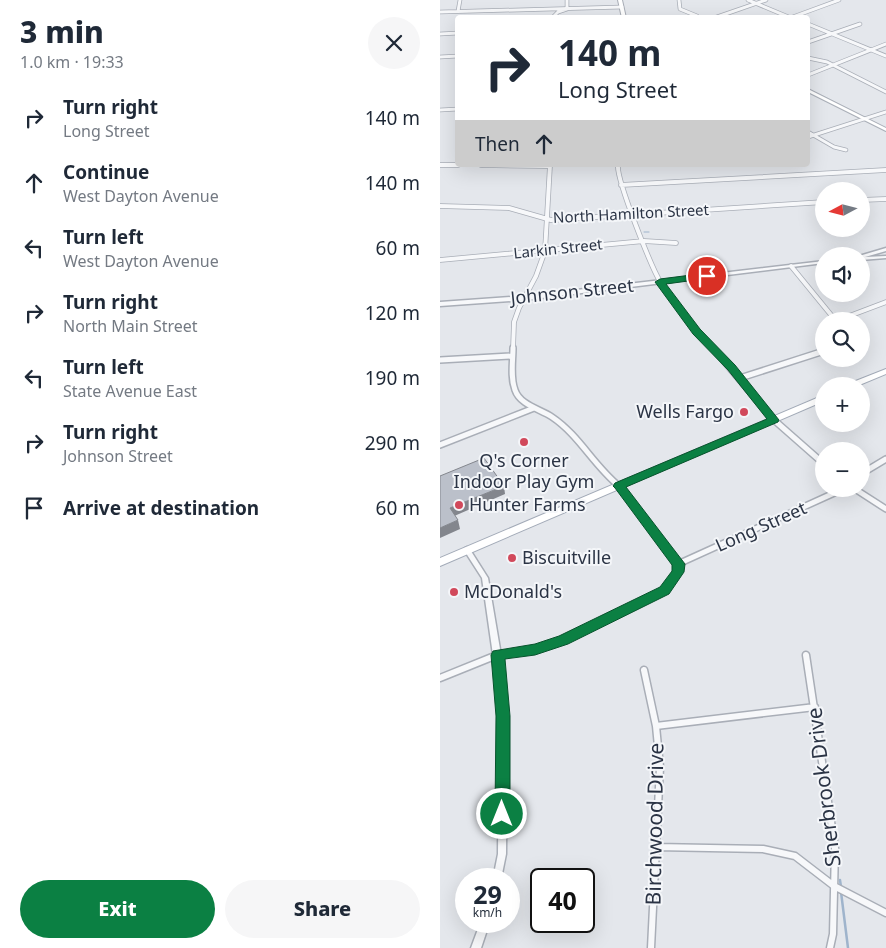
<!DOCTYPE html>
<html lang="en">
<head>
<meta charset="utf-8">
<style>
	body { margin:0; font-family:"Noto Sans",sans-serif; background:#f6f6f7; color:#1f2937; height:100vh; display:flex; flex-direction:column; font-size:19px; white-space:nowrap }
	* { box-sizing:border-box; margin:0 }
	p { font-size:16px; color:#747a83 }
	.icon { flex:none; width:28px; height:28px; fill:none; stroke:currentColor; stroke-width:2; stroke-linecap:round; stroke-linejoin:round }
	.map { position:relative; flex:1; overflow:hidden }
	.side { display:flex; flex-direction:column; background:#fff; width:440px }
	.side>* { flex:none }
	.guide { position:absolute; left:15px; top:15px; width:355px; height:152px; border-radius:5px; box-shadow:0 5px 20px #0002; background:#fff; color:#1f2937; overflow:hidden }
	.needle { width:32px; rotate:263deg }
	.tools { position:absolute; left:375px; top:182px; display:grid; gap:10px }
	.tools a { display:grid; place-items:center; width:55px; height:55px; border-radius:50%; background:#fff; box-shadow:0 5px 20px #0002; font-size:25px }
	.speed { position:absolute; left:15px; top:868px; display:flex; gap:10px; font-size:25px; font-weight:700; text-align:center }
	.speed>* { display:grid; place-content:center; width:65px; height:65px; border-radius:50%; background:#fff; box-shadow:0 5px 20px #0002; line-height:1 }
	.speed small { font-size:12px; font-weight:400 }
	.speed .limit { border:2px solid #111; border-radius:8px; background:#fff; color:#111 }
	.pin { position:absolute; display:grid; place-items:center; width:42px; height:42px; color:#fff; margin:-21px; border:2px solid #fff; border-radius:50%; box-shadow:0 1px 5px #0007 }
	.me { position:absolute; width:55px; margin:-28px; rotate:0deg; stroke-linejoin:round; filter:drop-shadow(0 0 4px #0008) }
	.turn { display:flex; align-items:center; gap:18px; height:105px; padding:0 20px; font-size:22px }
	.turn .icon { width:65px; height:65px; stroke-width:2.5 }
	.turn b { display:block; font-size:35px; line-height:42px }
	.then { display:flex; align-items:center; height:48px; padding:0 20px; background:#0003; gap:10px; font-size:19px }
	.round { display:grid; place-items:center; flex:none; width:52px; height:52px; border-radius:26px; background:#f6f6f7 }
	.overview { display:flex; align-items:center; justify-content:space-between; height:85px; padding:0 20px }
	h1 { font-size:30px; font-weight:800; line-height:38px }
	.cta { display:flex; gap:10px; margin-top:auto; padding:10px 20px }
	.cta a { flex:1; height:58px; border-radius:30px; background:#0b8043; color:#fff; font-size:20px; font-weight:800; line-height:58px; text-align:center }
	.cta a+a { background:#f6f6f7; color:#1f2937 }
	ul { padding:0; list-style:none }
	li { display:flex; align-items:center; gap:15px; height:65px; padding:0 20px }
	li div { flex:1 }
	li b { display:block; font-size:19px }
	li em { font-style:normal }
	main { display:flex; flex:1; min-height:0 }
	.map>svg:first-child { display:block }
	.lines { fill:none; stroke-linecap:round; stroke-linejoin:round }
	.stream-far1 { stroke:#9fb4cc; stroke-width:1 }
	.stream { stroke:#9fb4cc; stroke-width:2.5 }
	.minor-far3-casing { stroke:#a9aeb7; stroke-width:4.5 }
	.minor-far2-casing { stroke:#a9aeb7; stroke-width:5.5 }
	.minor-far1-casing { stroke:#a9aeb7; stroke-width:8 }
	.minor-casing { stroke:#a9aeb7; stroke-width:9 }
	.tertiary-casing { stroke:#a9aeb7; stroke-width:3 }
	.secondary-casing { stroke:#a9aeb7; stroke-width:2 }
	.primary-casing { stroke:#a3abb8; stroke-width:2 }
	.minor-far3 { stroke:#f7f8fa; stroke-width:3 }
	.minor-far2 { stroke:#f7f8fa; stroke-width:4 }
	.minor-far1 { stroke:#f7f8fa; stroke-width:5 }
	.minor { stroke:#f7f8fa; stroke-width:6 }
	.tertiary { fill:#f7f8fa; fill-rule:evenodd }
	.secondary { fill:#fff; fill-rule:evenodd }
	.primary { fill:#fff; fill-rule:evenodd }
	.shaded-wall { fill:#83868d }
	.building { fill:#bbc0ca; stroke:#83868d }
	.route { fill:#0b8043; stroke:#07532c }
	.poi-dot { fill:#d1495b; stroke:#f4f6f9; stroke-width:2 }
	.labels { text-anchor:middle; stroke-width:4; stroke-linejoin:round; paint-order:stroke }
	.far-street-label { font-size:15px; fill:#2b3445; stroke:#f4f6f9 }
	.street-label { font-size:18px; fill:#2b3445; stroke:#f4f6f9 }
	.poi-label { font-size:18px; fill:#2b3445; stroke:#f4f6f9; text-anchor:start }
	.near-street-label { font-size:21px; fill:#2b3445; stroke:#f4f6f9 }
</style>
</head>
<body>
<main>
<section class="side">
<div class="overview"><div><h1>3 min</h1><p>1.0 km · 19:33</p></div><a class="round"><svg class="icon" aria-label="close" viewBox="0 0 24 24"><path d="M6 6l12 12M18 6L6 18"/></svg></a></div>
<ul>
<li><svg class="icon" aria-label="right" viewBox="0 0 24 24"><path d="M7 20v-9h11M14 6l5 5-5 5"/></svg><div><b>Turn right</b><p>Long Street</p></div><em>140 m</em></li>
<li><svg class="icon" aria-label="ahead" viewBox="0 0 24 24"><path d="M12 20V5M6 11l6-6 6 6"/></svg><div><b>Continue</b><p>West Dayton Avenue</p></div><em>140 m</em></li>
<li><svg class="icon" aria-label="left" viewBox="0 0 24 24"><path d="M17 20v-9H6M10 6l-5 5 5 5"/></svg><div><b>Turn left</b><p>West Dayton Avenue</p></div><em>60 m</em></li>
<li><svg class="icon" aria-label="right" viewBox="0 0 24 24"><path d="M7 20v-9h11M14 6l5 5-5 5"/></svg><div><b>Turn right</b><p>North Main Street</p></div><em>120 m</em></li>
<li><svg class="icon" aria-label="left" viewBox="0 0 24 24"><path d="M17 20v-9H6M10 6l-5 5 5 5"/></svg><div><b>Turn left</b><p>State Avenue East</p></div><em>190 m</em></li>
<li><svg class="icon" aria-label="right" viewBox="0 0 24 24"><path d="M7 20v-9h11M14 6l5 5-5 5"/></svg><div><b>Turn right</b><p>Johnson Street</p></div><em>290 m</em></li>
<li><svg class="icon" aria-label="arrive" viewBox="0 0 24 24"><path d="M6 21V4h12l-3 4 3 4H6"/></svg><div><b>Arrive at destination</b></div><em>60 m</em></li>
</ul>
<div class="cta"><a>Exit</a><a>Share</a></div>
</section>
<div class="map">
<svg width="446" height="948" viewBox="0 0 446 948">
	<rect width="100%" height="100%" fill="#e4e7ec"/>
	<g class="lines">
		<path class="stream-far1" d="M 204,232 L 209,232"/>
		<path class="stream" d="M 400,880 L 401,887
			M 401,892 L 408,948"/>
		<g class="minor-far3-casing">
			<path id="minor-far3" d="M 239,0 L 240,9 L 257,16
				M 308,0 L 351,18
				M 18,11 L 20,0
				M 0,12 L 182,7
				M 112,18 L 118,12 L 127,9 L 127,0
				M 274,18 L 326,0
				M 350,18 L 399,0
				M 368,24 L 446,56
				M 0,34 L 18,33
				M 368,42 L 420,24
				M 0,57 L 18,56
				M 368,58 L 387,62 L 446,92
				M 368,75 L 446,44
				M 0,110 L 18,109
				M 368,132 L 394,147 L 406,150
				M 368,137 L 446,112"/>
		</g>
		<g class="minor-far2-casing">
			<path id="minor-far2" d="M 0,165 L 18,165
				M 41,165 L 110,166
				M 178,165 C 176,179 212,269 221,283 C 236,307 255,329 274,349
				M 181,185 L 446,170
				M 421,200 L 446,199
				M 0,206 L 69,208 L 111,220 L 384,202
				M 0,260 L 204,241 L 236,243
				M 351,266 L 396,321
				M 396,321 L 446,302
				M 73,349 L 74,322 L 79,308 L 96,276 L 105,251 L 110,165"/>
		</g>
		<g class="minor-far1-casing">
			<path id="minor-far1" d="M 73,348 C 73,361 70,377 75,390 C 80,405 100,409 112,417 C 139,435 154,466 179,486 L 238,564 C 238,590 206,599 186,609
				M 273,348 L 334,420 L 384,464
				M 0,360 L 72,356
				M 300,378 L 384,351
				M 0,445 L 94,408
				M 421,474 L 446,459
				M 415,489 L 446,509
				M 238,564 L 403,489"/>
		</g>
		<g class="minor-casing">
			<path id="minor" d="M 366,655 L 395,848 L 393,934 L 390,948
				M 204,670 L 216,726 L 220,767 L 211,948
				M 0,678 L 57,655 L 95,650 L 124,640 L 189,607
				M 216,726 L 375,707
				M 216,847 L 323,849 L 355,856 L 394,886 L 446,913"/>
		</g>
		<g class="tertiary-casing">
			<path id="tertiary" d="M 446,248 L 446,251 L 425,257 L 446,256 L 446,258 L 421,260 L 421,256 L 419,256 Z
				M 384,261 L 384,263 L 85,300 L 0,306 L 0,302 L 85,296 Z
				M 27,547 L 29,548 L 48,578 L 61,655 L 67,716 L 66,854 L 61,879 L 53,879 L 58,854 L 59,716 L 53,655 L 42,578 L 24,550 L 25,548 Z
				M 41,921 L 50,921 L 41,948 L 31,948 Z"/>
		</g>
		<g class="secondary-casing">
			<path id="secondary" d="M 178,0 L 182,0 L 186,18 L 182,18 Z
				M 368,89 L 446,128 L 446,131 L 368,92 Z"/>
		</g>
		<g class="primary-casing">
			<path id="primary" d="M 446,369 L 446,374 L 417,386 L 407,386 L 408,384 Z
				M 384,395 L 384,401 L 0,566 L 0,558 Z"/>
		</g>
		<use href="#minor-far3" class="minor-far3"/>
		<use href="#minor-far2" class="minor-far2"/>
		<use href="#minor-far1" class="minor-far1"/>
		<use href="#minor" class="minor"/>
		<use href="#tertiary" class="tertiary"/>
		<use href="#secondary" class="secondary"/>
		<use href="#primary" class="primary"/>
	</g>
	<path class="shaded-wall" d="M 64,486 L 65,494 L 12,517 L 10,508 Z
		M 18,520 L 20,529 L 0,538 L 0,528 Z"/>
	<path class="building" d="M 44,458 L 64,486 L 10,508 L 18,520 L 0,528 L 0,476 Z"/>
	<path class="route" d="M 267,273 L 270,274 L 270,278 L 226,284 L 260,329 L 295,365 L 339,420 L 338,422 L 186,487 L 245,564 L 244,572 L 229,594 L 128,644 L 95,655 L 65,659 L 70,716 L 70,814 L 68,819 L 62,822 L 57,819 L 55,814 L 56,716 L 51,655 L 53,651 L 95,644 L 119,636 L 220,587 L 232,571 L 232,565 L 175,488 L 173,486 L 175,483 L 327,419 L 288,370 L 253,334 L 215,282 L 220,279 Z"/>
	<g class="poi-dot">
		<circle cx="304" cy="412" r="5"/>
		<circle cx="84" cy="442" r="5"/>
		<circle cx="19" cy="505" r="5"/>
		<circle cx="72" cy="558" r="5"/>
		<circle cx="14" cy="592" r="5"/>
	</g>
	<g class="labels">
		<g class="far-street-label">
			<text transform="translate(191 214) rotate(-3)" y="5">North Hamilton Street</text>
			<text transform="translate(118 249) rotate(-6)" y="5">Larkin Street</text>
		</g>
		<g class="street-label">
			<text transform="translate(132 292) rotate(-6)" y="6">Johnson Street</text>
			<text transform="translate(321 527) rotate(-24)" y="6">Long Street</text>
		</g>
		<g class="poi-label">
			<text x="294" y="418" text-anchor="end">Wells Fargo</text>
			<text x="84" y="467" text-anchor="middle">Q's Corner<tspan x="84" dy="21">Indoor Play Gym</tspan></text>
			<text x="29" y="511">Hunter Farms</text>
			<text x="82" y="564">Biscuitville</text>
			<text x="24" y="598">McDonald's</text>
		</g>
		<g class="near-street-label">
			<text transform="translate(384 787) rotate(-97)" y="7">Sherbrook Drive</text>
			<text transform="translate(215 824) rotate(-89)" y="7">Birchwood Drive</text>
		</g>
	</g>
</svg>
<div class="tools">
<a><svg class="needle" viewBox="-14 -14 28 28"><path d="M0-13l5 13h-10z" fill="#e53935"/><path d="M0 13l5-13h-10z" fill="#747a83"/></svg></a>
<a><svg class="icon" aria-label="sound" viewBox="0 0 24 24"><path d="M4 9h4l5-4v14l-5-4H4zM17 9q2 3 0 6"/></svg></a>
<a><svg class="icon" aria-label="search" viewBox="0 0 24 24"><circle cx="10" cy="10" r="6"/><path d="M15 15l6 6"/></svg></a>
<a>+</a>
<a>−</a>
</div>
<div class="speed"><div>29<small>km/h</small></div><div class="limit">40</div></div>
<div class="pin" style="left:267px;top:276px;background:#d93025"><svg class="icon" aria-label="arrive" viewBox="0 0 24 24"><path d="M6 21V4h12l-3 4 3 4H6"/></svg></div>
<svg class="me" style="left:62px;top:814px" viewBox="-20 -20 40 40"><circle r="17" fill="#0b8043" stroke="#fff" stroke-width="3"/><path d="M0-11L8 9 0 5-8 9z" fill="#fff"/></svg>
<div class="guide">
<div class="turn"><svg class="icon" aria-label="right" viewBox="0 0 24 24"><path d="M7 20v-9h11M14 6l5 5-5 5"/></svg><div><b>140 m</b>Long Street</div></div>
<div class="then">Then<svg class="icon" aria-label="ahead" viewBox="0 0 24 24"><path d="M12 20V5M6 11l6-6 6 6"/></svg></div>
</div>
</div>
</main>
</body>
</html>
